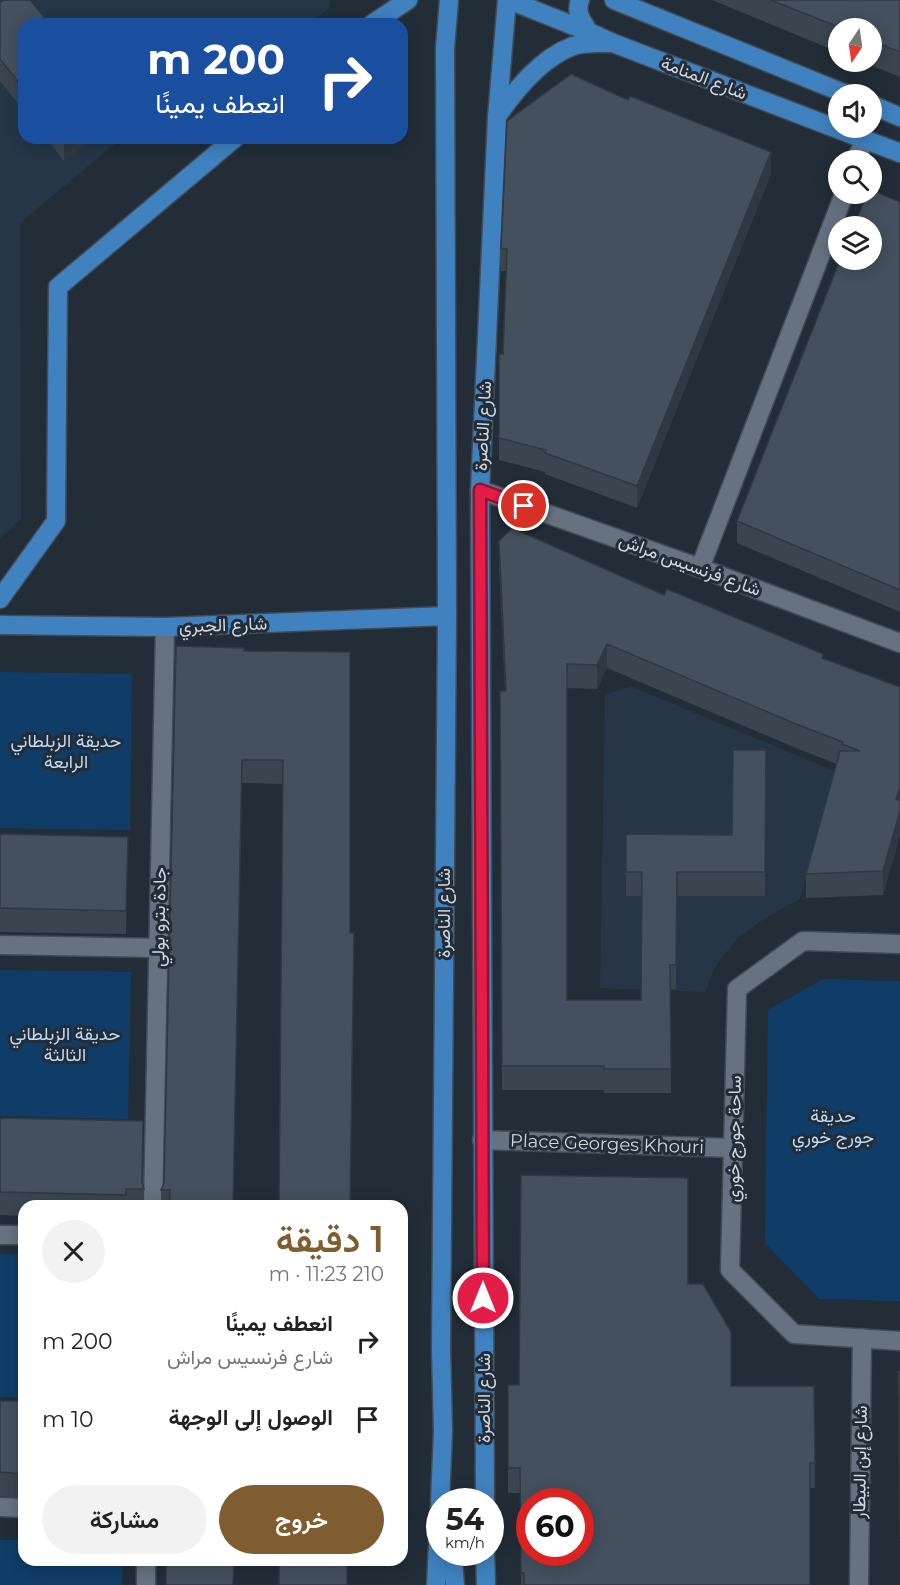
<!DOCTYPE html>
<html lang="ar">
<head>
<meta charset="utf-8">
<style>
	body { margin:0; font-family:Montserrat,Vazirmatn,sans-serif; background:#f2f2f2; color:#222; direction:rtl; height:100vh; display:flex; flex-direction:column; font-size:22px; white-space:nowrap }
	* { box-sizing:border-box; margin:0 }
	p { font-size:20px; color:#767676 }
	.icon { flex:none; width:33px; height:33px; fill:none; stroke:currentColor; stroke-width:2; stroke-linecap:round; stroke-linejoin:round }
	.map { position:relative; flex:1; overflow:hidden; direction:ltr }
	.side { position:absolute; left:18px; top:1200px; width:390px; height:366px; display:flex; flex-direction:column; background:#fff; border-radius:18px; box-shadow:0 3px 15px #0003; direction:rtl }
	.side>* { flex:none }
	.guide { position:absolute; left:18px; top:18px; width:390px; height:126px; border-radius:18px; box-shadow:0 3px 15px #0003; direction:rtl; background:#1a4fa0; color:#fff; overflow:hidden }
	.needle { width:39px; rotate:193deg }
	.controls { position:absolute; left:828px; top:18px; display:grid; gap:12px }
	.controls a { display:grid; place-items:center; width:54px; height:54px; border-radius:50%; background:#fff; box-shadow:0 3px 15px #0003; font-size:30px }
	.speed { position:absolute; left:426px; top:1488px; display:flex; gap:12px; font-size:30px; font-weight:700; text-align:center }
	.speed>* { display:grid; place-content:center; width:78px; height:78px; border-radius:50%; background:#fff; box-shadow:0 3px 15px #0003; line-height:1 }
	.speed small { font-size:15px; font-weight:400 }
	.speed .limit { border:9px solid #d22; background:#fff; color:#111 }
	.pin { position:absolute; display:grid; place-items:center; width:51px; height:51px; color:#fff; margin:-26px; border:3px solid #fff; border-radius:50%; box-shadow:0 2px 6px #0007 }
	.me { position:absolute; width:66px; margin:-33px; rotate:0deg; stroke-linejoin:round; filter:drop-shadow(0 0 4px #0008) }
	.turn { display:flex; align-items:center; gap:21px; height:126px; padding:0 24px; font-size:27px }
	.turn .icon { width:78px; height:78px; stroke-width:2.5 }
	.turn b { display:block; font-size:42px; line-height:51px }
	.round { display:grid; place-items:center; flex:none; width:63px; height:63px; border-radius:32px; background:#f2f2f2 }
	.summary { display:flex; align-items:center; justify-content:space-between; height:102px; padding:0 24px }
	h1 { font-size:36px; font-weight:600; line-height:45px; color:#7f5d30 }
	.cta { display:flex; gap:12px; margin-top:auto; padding:12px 24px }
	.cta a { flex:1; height:69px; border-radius:36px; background:#7f5d30; color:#fff; font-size:24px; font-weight:600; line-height:69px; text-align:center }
	.cta a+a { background:#f2f2f2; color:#222 }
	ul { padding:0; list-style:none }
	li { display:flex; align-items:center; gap:18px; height:78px; padding:0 24px }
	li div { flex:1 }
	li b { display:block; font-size:22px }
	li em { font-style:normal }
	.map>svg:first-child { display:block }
	.built { fill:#263646 }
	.green { fill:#0f3d68 }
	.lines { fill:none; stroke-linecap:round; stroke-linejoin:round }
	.minor-casing { stroke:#424b55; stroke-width:21 }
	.major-casing { stroke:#424b55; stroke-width:21 }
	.minor { stroke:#667280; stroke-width:18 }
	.major { stroke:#3f82bf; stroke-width:18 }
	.wall { fill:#3a4550 }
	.shaded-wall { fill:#303841 }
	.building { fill:#44505d; stroke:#303841; stroke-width:1.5; fill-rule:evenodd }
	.route-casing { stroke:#92132f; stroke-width:15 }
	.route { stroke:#e11d48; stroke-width:10 }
	.labels { text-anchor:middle; stroke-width:6; stroke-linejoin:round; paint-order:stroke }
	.street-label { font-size:18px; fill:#d0d7df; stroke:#222d38 }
	.park-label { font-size:18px; fill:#bddbfa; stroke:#222d38 }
</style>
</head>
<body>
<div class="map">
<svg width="900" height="1585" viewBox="0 0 900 1585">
	<rect width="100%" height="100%" fill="#222d38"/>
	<path class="built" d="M 0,0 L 330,0 L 329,9 L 307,24 L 24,24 L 24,138 L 122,138 L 20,223 L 21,519 L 0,538 Z
		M 630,686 L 837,772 L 800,899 L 765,918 L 737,939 L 716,965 L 705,992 L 600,988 L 605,695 Z"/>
	<path class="green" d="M 0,672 L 132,674 L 130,830 L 0,828 Z
		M 0,970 L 131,972 L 128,1119 L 0,1116 Z
		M 823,979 L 900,981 L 900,1301 L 819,1299 L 765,1243 L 768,1010 Z
		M 0,1254 L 24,1254 L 24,1398 L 0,1397 Z
		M 0,1540 L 24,1540 L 24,1560 L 123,1560 L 122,1585 L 0,1585 Z"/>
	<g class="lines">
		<g class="minor-casing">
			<path id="minor" d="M 856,160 L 865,139
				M 480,490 L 700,568 L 900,643
				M 700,568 L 844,194
				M 900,944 L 803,941 L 737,989 L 730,1270 L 794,1334 L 900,1341
				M 0,945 L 158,948
				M 482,1140 L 733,1148
				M 153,1206 L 165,627
				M 0,1235 L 24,1235
				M 0,1507 L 24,1508
				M 146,1585 L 146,1560
				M 859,1585 L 862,1338"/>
		</g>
		<g class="major-casing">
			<path id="major" d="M 509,0 L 589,32 L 613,43 L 900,153
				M 580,0 C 575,13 582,21 589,32
				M 614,0 L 846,94
				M 372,24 L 408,0
				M 872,105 L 900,117
				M 498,115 C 516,89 541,58 573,46 C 584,42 598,43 610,43
				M 0,599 L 56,521 L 58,287 L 235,138
				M 0,625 L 165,627 L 447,616
				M 440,1502 L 443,1431 L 441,1348 L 447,616 L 445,48 L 449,0
				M 485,1502 L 480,490 L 497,117 L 507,0
				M 452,1552 L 455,1585
				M 485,1552 L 486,1585
				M 436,1585 L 440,1506"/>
		</g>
		<use href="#minor" class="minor"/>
		<use href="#major" class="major"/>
	</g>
	<path class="wall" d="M 712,0 L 900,0 L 900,77 L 863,62 L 872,62 L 872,28 L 838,28 L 838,52 Z
		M 0,3 L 24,24 L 24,111 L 0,81 Z
		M 46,138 L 94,138 L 64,161 Z
		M 771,174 L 637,508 L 545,474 L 545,472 L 499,460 L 499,438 L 506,271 L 501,271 L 501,249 Z
		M 900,202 L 900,612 L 737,543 L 737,521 Z
		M 499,541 L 664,595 L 823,658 L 900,687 L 900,835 L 883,895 L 806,898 L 806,874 L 837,764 L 796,748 L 607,668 L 597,689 L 567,688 L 567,1000 L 641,1000 L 642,896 L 626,896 L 626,834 L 732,835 L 766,750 L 765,896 L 677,896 L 676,989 L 670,989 L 671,1093 L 604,1093 L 604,1090 L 502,1090 L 500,691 L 505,691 L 499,565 Z
		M 244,651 L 350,652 L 283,784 L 242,783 L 233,1206 L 161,1206 L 161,1190 L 164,1183 Z
		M 0,834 L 128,837 L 126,934 L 0,932 Z
		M 0,1118 L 143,1145 L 142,1184 L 144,1189 L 144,1206 L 24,1206 L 24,1216 L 0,1215 Z
		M 688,1284 L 731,1386 L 814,1386 L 815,1488 L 810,1488 L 810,1585 L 521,1585 L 520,1493 L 508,1493 L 508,1385 L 519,1385 Z
		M 0,1401 L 24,1401 L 24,1498 L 0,1496 Z"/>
	<path class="shaded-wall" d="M 66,138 L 94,138 L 64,161 L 64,139 Z
		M 771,152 L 771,174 L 637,508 L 637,486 Z
		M 607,644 L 607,668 L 597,689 L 597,665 Z
		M 900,788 L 900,835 L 883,895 L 883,871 L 896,799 Z"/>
	<path class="building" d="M 4,0 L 30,0 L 50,24 L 24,24 L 24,89 L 0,59 L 0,3 Z
		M 771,0 L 900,0 L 900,52 L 872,41 L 872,28 L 841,28 Z
		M 571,74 L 628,100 L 630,96 L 771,152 L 637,486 L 545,453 L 546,450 L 499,438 L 499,354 L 503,354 L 507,249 L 501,249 L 507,121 Z
		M 872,190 L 900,202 L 900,590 L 737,521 L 840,260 L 872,260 L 872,226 L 854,226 L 867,194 L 872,194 Z
		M 512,528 L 664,595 L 667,589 L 823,654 L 822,658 L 900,687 L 900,788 L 896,799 L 900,801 L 900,811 L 883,871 L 806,874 L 840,751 L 860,751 L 842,744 L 843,742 L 796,724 L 607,644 L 597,665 L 567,664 L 567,1000 L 641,1000 L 642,872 L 626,872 L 626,834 L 732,835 L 733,750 L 766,750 L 765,872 L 677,872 L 676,965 L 670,965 L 671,1069 L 604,1069 L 604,1066 L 502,1066 L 500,691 L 506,691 L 499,541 Z
		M 176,646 L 244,648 L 244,651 L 350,652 L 350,933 L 354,933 L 350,1206 L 279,1206 L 283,760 L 242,760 L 233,1206 L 170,1206 L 170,1190 L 161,1190 L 164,1183 Z
		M 0,834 L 128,837 L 126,911 L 0,908 Z
		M 0,1118 L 143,1121 L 142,1182 L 144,1189 L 126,1189 L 126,1195 L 0,1192 Z
		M 521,1175 L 688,1178 L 688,1284 L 703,1284 L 731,1332 L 731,1386 L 814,1386 L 815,1463 L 810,1463 L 810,1585 L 524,1585 L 524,1573 L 521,1573 L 520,1468 L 508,1468 L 508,1385 L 519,1385 ZM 530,1502 L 580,1502 L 580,1552 L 530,1552 Z
		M 898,1371 L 900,1371 L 900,1537 Z
		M 0,1401 L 24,1401 L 24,1474 L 0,1472 Z
		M 166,1560 L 234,1560 L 233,1585 L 166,1585 Z
		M 279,1560 L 347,1560 L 347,1585 L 279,1585 Z"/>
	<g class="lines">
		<g class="route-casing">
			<path id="route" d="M 483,1298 L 480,490 L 524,506"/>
		</g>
		<use href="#route" class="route"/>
	</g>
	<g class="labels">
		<g class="street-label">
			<text transform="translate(704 78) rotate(21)" y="6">شارع المنامة</text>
			<text transform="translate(483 426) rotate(-87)" y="6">شارع الناصرة</text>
			<text transform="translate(690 565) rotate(20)" y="6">شارع فرنسيس مراش</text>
			<text transform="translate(223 625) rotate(-2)" y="6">شارع الجبري</text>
			<text transform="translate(444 913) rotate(-90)" y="6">شارع الناصرة</text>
			<text transform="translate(159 917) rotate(-89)" y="6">جادة بترو بولي</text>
			<text transform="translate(734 1139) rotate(-89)" y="6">ساحة جورج خوري</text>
			<text transform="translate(607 1144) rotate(2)" y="6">Place Georges Khouri</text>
			<text transform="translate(484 1398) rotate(-90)" y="6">شارع الناصرة</text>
			<text transform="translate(860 1462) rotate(-89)" y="6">شارع إبن البيطار</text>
		</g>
		<g class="park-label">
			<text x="66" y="747">حديقة الزبلطاني<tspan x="66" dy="21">الرابعة</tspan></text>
			<text x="65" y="1040">حديقة الزبلطاني<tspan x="65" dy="21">الثالثة</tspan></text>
			<text x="833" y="1122">حديقة<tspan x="833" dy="21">جورج خوري</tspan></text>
		</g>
	</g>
</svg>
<div class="controls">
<a><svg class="needle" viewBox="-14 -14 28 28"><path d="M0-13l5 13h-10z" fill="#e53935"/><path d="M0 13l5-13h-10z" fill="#767676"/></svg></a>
<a><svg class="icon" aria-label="sound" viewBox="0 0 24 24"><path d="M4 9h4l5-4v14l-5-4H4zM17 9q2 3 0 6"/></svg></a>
<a><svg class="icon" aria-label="search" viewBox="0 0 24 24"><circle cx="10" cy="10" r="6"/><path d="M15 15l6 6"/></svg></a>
<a><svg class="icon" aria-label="layers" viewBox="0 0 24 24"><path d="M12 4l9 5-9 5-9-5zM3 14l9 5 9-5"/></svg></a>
</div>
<div class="speed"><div>54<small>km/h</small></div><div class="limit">60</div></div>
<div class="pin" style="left:524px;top:506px;background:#d93025"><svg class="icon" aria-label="arrive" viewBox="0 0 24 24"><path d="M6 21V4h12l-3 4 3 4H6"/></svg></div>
<svg class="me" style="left:483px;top:1298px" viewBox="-20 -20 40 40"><circle r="17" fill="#e11d48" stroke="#fff" stroke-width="3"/><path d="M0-11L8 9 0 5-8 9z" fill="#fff"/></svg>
<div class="guide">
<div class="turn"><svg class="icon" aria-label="right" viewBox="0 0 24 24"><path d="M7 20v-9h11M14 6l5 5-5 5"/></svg><div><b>200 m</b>انعطف يمينًا</div></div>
</div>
<section class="side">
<div class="summary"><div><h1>1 دقيقة</h1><p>210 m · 11:23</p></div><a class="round"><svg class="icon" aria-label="close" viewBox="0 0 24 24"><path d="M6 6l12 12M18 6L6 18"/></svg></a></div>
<ul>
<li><svg class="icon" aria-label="right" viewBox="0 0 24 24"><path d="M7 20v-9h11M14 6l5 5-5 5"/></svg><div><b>انعطف يمينًا</b><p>شارع فرنسيس مراش</p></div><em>200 m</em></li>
<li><svg class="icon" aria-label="arrive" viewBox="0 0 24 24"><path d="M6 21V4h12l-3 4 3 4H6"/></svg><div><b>الوصول إلى الوجهة</b></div><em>10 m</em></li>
</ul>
<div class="cta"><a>خروج</a><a>مشاركة</a></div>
</section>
</div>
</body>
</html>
